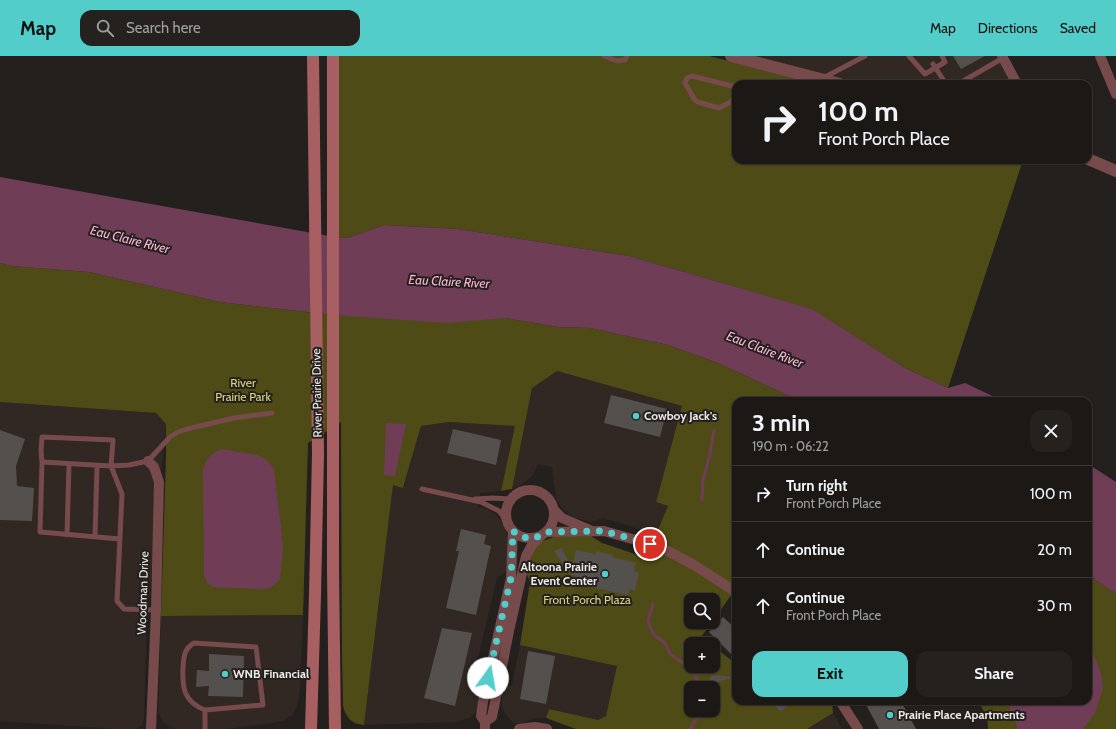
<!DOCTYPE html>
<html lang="en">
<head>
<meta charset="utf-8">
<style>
	body { margin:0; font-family:Cabin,sans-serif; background:#24211f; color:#f1f3f6; height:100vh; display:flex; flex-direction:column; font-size:15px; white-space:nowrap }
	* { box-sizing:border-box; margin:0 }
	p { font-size:13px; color:#a0a0a1 }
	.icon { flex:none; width:22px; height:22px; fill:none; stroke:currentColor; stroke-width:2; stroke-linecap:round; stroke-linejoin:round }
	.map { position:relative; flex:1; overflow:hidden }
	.details { position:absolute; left:732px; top:341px; width:360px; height:308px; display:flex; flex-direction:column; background:#1b1816; border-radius:12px; box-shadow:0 1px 3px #0004,0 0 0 1px #393735 }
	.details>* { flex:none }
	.guide { position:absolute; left:732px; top:24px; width:360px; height:84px; border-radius:12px; box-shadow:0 1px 3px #0004,0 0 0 1px #393735; background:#1b1816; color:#f1f3f6; overflow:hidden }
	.tools { position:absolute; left:684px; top:537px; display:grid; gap:8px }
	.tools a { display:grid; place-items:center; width:36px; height:36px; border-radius:8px; background:#1b1816; box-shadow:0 1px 3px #0004,0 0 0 1px #393735; font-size:20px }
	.pin { position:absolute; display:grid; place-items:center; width:34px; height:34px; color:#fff; margin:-17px; border:2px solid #fff; border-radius:50%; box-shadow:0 1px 4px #0007 }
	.me { position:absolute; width:44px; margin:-22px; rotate:13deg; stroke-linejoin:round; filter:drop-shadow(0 0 3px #0008) }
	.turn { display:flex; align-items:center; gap:14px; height:84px; padding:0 20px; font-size:18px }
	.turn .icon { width:52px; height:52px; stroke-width:2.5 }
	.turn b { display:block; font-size:28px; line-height:34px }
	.round { display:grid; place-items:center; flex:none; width:42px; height:42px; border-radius:12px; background:#24211f }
	.headline { display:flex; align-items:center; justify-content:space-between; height:68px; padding:0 20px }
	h1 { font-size:24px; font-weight:700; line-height:30px }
	.action { display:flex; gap:8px; margin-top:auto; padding:8px 20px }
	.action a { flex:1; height:46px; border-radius:12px; background:#53cdc9; color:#111; font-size:16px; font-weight:700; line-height:46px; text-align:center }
	.action a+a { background:#24211f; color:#f1f3f6 }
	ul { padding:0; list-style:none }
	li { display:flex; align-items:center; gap:12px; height:56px; padding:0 20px; border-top:1px solid #393735 }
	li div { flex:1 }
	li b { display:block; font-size:15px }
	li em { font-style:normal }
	header { display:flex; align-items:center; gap:24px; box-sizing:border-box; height:56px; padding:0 20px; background:#53cdc9; color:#111 }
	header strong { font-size:19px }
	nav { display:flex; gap:22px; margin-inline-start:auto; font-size:14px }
	.search { width:280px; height:36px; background:#24211f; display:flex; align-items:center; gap:10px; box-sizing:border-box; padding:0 14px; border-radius:12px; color:#a0a0a1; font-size:15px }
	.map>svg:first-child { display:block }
	.built { fill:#312823 }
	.green { fill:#4f4b16; fill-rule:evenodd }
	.water { fill:#703d57 }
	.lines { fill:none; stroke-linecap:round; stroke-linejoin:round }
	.stream { stroke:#703d57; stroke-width:3 }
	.building { fill:#53504d }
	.service { stroke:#774a4b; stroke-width:5 }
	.minor { stroke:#774a4b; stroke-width:10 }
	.tertiary { stroke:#774a4b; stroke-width:12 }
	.secondary { stroke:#a85f62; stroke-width:12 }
	.route { stroke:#53cdc9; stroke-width:7; stroke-dasharray:0 12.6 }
	.poi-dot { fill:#53cdc9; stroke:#24201e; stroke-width:1.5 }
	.labels { text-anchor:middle; stroke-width:4; stroke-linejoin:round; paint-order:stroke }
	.park-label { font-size:12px; fill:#dbd67e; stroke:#24201e }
	.street-label { font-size:12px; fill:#eceae8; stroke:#24201e }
	.poi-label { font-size:12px; font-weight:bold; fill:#eceae8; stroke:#24201e; text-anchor:start }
	.water-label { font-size:13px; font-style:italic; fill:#f9b6d6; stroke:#24201e }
</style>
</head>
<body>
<header>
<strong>Map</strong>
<div class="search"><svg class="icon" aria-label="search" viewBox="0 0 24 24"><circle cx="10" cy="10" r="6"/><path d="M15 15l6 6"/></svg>Search here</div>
<nav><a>Map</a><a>Directions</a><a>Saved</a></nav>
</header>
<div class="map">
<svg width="1116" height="673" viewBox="0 0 1116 673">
	<rect width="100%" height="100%" fill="#24201e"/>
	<path class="built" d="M 753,0 L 997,0 L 1013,28 L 860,28 Z
		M 557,315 L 682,350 L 656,446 L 668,450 L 654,482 L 651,476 L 603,462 L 591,466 L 576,462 L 567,457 L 561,451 L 557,444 L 554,428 L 552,411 L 538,408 L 533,419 L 530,422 L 519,430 L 512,433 L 532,332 Z
		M 0,346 L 156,357 L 166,368 L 147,562 L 144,664 L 142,669 L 137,673 L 116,673 L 0,665 Z
		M 449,366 L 515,370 L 501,435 L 480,437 L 478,451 L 487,453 L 495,458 L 501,464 L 507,477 L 508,486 L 507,515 L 497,522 L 474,619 L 481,632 L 477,655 L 469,662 L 455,666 L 364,669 L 393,429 L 404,431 L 421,370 Z
		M 303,559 L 300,635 L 297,649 L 292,659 L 283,665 L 271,667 L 226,673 L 176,673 L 170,671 L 163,666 L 158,656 L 161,560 Z
		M 520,589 L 618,609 L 607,660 L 598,664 L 549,653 L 546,662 L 535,662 L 521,668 L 514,667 L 509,662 L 504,656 L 502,650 L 502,641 L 503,636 L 512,628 Z
		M 833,657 L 842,673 L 807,673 Z"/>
	<path class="green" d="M 335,0 L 709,0 L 820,28 L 736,28 L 736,104 L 1023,104 L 948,332 L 905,312 L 811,253 L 629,200 L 458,173 L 384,169 L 348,182 L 335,181 Z
		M 0,207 L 11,210 L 89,216 L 220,246 L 333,259 L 505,262 L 558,271 L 590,272 L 668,289 L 718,307 L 800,345 L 736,345 L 736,532 L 713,565 L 713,544 L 691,544 L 691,566 L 712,566 L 701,581 L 711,588 L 691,588 L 691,610 L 713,610 L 713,590 L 736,608 L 736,645 L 832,645 L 833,657 L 807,673 L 576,673 L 546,662 L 549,653 L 598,664 L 606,660 L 617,610 L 520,589 L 530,526 L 526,516 L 527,511 L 533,493 L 543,485 L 556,480 L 579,478 L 591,480 L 602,487 L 638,499 L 648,497 L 668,450 L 656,446 L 682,350 L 557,315 L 532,332 L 512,433 L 501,435 L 515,370 L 449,366 L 421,370 L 403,432 L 393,429 L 364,669 C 352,668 345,661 343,649 L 342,598 L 341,366 L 308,387 L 303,559 L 161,560 L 166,401 L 166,368 L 156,357 L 0,346 ZM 691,632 L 713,632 L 713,654 L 691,654 Z
		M 1088,519 L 1116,538 L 1116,673 L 988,673 L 987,661 L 978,645 L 1088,645 Z"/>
	<path class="water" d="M 0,121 L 335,181 L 348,182 L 384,169 L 458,173 L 629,200 L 812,253 L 905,312 L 948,332 L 965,327 L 1003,345 L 800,345 L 718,307 L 668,289 L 590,272 L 558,271 L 505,262 L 447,267 L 333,259 L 220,246 L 89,216 L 11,210 L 0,207 Z
		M 386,367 L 406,368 L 395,420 L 384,419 Z
		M 221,393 L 257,399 L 267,404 L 274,413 L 283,490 L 280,523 L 270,532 L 261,533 L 212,531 L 207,526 L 204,519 L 203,413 C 206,403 211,398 221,393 Z
		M 1088,408 L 1116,426 L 1116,538 L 1088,519 Z
		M 1088,590 L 1093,597 L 1101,617 L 1103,632 L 1095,657 L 1083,673 L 1018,673 L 1007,645 L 1088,645 Z"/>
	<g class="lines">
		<path class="stream" d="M 702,444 L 703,424 L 710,398 L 714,374
			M 653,548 L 648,565 L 651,573 L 654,579 L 665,587 L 670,598 L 690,612 L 695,618 L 699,632
			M 690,673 L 697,662 L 700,654"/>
	</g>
	<path class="building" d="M 953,0 L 985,0 L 961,13 Z
		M 611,339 L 667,353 L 660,381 L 604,367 Z
		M 453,373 L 501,384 L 496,409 L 447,397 Z
		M 0,374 L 25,383 L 16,410 L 17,430 L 34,432 L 32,465 L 0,464 Z
		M 461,473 L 486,479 L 484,488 L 491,490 L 476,559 L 446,552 L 459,495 L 456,495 Z
		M 562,492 L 571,511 L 567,514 L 554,495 Z
		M 576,494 L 596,498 L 596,495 L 613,499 L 612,501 L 636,507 L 634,515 L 639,516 L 635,535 L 630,533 L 628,539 L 577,528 L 579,521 L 571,519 Z
		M 723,561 L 736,573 L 736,603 L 709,576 Z
		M 442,572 L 472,577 L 455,650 L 424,642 Z
		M 528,595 L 555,600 L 546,648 L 520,643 Z
		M 209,598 L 244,600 L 243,641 L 208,640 L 209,630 L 196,631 L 197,614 L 209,615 Z
		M 712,619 L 734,621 L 705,630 Z
		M 772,645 L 795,645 L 780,656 Z
		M 864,645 L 901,645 L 916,673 L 879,673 Z"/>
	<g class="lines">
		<path class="service" d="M 604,0 L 617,5 L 625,4 L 627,0
			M 909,0 L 925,18 L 945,6 L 942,0
			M 933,8 L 946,28
			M 823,22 L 865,0
			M 958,28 L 1003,2
			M 736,31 L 692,20 L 687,22 L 685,27 L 695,44 L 698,46 L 719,52 L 736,43
			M 42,406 L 41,395 L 42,381 L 113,384 L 111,410 L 129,409 L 148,405 L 170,381 L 178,376 L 187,373 L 234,362 L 272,357
			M 422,433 L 481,446 L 499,455 L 508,467
			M 475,443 L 493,442 L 512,443
			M 67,479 L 69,408
			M 95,481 L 97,410
			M 120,483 L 40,476 L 42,406 L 111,410 L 122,438 L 117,545 L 124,553 L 156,554
			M 205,673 L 205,654 L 263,649 L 256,591 L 194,587 C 184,593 184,600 183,611 C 182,632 184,646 205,654"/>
		<path class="minor" d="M 1002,0 L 1017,28
			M 1100,0 L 1116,38
			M 148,405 L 154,411 L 159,426 L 156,554 L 151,673
			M506 458a24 24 0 1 1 48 0a24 24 0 1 1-48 0Z
			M 554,454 L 562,462 L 590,474
			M 546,476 L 604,475 L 650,488 L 668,495 L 694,509 L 736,536
			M 840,645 L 858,673
			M 485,666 L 492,661 L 509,575 L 526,500 L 532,489 L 542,479
			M 485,673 L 485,666 L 481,660 L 483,646 L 511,522 L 513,475
			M 519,673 L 535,671 L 547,673"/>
		<path class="tertiary" d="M 731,0 L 840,28
			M 1088,103 L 1116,115"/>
		<path class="secondary" d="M 333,0 L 333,514 L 335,673
			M 311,673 L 315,539 L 318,398 L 313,0"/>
	</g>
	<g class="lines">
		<path class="route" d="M 488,622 L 511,522 L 513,475 L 520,480 L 527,482 L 535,482 L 546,476 L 604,475 L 650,488"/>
	</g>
	<g class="poi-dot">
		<circle cx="636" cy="360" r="4"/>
		<circle cx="605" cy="518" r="4"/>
		<circle cx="225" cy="618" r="4"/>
		<circle cx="890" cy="659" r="4"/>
	</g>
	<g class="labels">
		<g class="park-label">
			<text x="243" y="331">River<tspan x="243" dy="14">Prairie Park</tspan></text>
			<text x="587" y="548">Front Porch Plaza</text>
		</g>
		<g class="street-label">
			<text transform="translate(317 337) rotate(-91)" y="4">River Prairie Drive</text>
			<text transform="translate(143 537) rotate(-88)" y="4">Woodman Drive</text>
		</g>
		<g class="poi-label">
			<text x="644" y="364">Cowboy Jack's</text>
			<text x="597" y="515" text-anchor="end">Altoona Prairie<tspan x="597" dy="14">Event Center</tspan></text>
			<text x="233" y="622">WNB Financial</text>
			<text x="898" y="663">Prairie Place Apartments</text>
		</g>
		<g class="water-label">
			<text transform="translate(130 183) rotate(14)" y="5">Eau Claire River</text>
			<text transform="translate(449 225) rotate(3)" y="5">Eau Claire River</text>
			<text transform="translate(765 293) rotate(21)" y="5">Eau Claire River</text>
		</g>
	</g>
</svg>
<div class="tools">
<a><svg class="icon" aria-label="search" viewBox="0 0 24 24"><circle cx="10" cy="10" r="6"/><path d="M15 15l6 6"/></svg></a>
<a>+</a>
<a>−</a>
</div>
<div class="pin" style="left:650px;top:488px;background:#d93025"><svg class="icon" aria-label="arrive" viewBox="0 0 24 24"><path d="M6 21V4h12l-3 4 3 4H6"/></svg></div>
<svg class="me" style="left:488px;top:622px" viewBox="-20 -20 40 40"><circle r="19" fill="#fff"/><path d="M0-13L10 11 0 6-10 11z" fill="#53cdc9"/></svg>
<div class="guide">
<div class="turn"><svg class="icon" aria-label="right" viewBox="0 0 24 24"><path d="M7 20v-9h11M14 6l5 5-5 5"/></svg><div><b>100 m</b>Front Porch Place</div></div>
</div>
<section class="details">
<div class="headline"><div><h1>3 min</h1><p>190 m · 06:22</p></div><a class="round"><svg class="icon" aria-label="close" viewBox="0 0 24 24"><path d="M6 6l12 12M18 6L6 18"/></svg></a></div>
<ul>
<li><svg class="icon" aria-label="right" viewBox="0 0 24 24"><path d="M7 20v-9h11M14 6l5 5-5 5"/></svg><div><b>Turn right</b><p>Front Porch Place</p></div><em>100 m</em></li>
<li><svg class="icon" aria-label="ahead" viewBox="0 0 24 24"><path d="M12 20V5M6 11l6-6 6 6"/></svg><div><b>Continue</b></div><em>20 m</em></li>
<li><svg class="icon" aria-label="ahead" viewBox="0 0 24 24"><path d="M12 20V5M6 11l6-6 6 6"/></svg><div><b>Continue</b><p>Front Porch Place</p></div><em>30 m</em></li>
</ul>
<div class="action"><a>Exit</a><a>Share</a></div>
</section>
</div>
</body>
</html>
